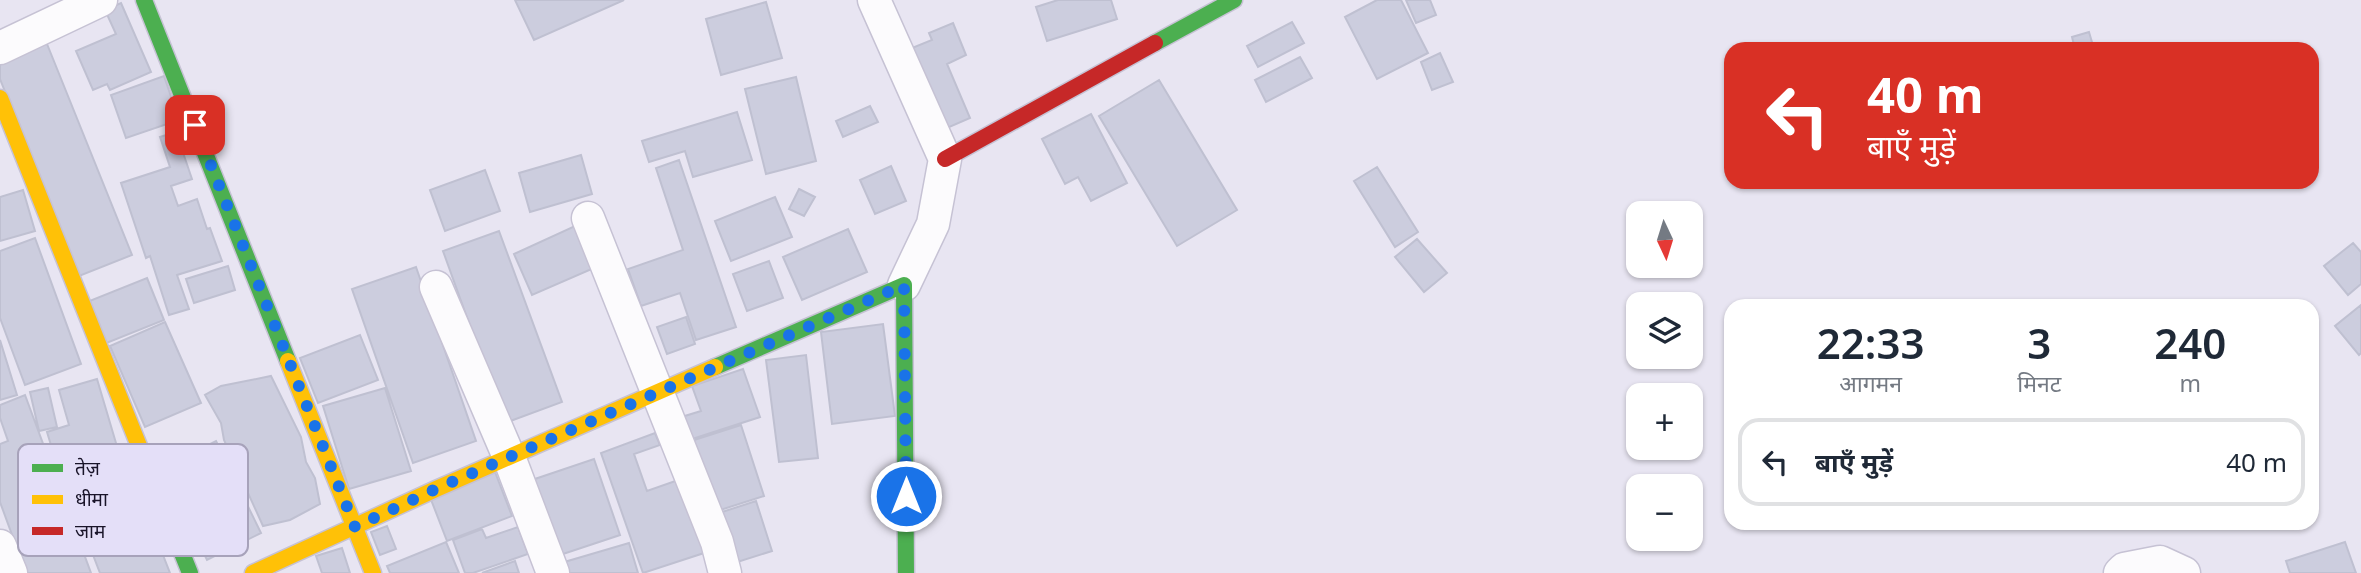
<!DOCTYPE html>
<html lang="hi">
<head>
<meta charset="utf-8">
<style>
	body { margin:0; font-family:"Noto Sans","Noto Sans Devanagari",sans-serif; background:#f6f6f7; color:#1f2937; height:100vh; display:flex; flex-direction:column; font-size:26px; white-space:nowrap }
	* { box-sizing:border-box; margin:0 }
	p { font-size:23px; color:#747a83 }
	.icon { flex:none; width:38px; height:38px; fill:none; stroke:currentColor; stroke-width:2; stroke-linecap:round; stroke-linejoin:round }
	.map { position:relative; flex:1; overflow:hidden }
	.drawer { position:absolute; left:1724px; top:299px; width:595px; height:231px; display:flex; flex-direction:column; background:#fff; border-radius:21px; box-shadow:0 2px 5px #0004 }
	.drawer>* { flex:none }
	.top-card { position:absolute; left:1724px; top:42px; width:595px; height:147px; border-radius:21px; box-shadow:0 2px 5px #0004; background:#d93025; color:#fff; overflow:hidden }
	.needle { width:46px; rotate:176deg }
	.fabs { position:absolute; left:1626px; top:201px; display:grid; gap:14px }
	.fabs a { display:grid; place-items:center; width:77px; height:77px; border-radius:14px; background:#fff; box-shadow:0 2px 5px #0004; font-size:35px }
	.pin { position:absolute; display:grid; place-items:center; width:60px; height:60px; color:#fff; margin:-30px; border-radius:14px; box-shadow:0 4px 10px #0006 }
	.me { position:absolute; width:77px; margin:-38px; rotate:0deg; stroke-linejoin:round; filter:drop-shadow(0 0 5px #0008) }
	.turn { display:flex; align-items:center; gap:24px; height:147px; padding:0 28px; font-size:32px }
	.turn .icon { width:91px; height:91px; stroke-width:2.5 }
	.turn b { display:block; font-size:49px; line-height:60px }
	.eta { display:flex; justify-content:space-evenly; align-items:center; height:119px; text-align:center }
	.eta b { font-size:42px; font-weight:600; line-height:49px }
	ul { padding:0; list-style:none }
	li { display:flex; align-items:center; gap:21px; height:88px; margin:0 14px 10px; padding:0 14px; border:4px solid #e0e1e3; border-radius:21px }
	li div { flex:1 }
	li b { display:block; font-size:26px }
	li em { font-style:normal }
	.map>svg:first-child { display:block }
	.building { fill:#cccdde; stroke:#bfc0d1; stroke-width:2 }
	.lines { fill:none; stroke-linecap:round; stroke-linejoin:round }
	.street-casing { stroke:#c6c2d4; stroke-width:35 }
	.fast-casing { stroke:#c6c2d4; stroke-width:19 }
	.slow-casing { stroke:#c6c2d4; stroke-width:19 }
	.jam-casing { stroke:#c6c2d4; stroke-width:19 }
	.street { stroke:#fcfbfd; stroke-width:32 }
	.fast { stroke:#4caf50; stroke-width:16 }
	.slow { stroke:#ffc107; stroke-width:16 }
	.jam { stroke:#c62828; stroke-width:16 }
	.route { stroke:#1a73e8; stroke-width:12; stroke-dasharray:0 21.6 }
	.key { fill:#e4dff8; stroke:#a7a2ba; stroke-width:2 }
	.key-label { font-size:19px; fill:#191429 }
</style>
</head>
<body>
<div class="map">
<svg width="2361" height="573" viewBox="0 0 2361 573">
	<rect width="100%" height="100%" fill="#e8e5f2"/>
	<path class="building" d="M 515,0 L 624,0 L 534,40 Z
		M 1058,0 L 1111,0 L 1117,19 L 1047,41 L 1036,7 Z
		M 1377,0 L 1401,0 L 1428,53 L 1377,79 L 1345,17 Z
		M 1406,0 L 1430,0 L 1436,15 L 1416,23 Z
		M 766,2 L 782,58 L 721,75 L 706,19 Z
		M 121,3 L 151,72 L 110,90 L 107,84 L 93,90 L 76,51 L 116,34 L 105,10 Z
		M 1292,22 L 1304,43 L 1258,67 L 1247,46 Z
		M 953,23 L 966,55 L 947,64 L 970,118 L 947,128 L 912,48 L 932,40 L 929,33 Z
		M 2089,32 L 2094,49 L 2075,49 L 2072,37 Z
		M 45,39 L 132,255 L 79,276 L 0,79 L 0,57 Z
		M 1440,53 L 1453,82 L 1432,90 L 1421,62 Z
		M 1300,57 L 1312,78 L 1266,102 L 1255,80 Z
		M 164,76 L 179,120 L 126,138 L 111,95 Z
		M 796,77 L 816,161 L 766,174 L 745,89 Z
		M 1159,80 L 1237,210 L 1177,246 L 1099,116 Z
		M 870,106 L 878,122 L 843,137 L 836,121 Z
		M 737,112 L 752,160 L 693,177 L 685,151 L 649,162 L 642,141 Z
		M 1091,114 L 1127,183 L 1091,201 L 1078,177 L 1065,184 L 1042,139 Z
		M 176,132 L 192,179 L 171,186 L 178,206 L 197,199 L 207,229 L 210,228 L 222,261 L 177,275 L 189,309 L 169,315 L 150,256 L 146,258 L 121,183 L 170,167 L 160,137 Z
		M 581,155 L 592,194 L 530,212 L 519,173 Z
		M 679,160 L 736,327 L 696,340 L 680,293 L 641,306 L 628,269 L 683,250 L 656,168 Z
		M 891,166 L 906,201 L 875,214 L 860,180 Z
		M 1377,167 L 1418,232 L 1395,247 L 1354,181 Z
		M 485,170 L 500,211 L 445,231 L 430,190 Z
		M 799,189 L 815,197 L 804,216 L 789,209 Z
		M 23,190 L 35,231 L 0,241 L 0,197 Z
		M 775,197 L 792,237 L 731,261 L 715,221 Z
		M 575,226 L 594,268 L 532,295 L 514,254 Z
		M 848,229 L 867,272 L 802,300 L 783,257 Z
		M 499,231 L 562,402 L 505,423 L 443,251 Z
		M 35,238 L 81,364 L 25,385 L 0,318 L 0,251 Z
		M 1417,239 L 1447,273 L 1424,292 L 1395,257 Z
		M 2353,243 L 2361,252 L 2361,284 L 2348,295 L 2324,266 Z
		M 769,261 L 783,298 L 747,311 L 733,274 Z
		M 228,266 L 235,290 L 194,303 L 186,279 Z
		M 416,267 L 476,441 L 413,463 L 352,289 Z
		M 147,278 L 164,320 L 104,344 L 87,302 Z
		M 2361,305 L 2361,353 L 2359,355 L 2335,326 Z
		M 686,317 L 695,344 L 667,354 L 657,327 Z
		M 165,322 L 201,403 L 145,427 L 110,346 Z
		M 883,324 L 895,416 L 832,424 L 821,332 Z
		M 360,335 L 378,380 L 318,403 L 300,358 Z
		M 0,340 L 17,395 L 0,400 Z
		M 806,355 L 818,458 L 779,462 L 766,360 Z
		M 743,369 L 760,417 L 683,442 L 675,419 L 701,411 L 692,386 Z
		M 271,376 L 301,437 L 306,462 L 315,478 L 320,504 L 290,520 L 263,526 L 224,440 L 221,423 L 205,395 L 221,386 Z
		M 97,379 L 132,497 L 72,515 L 47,432 L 69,425 L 59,390 Z
		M 48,388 L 57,427 L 39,431 L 30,392 Z
		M 385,388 L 411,471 L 349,489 L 323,406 Z
		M 25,395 L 91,573 L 26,573 L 0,502 L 0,444 L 8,441 L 0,418 L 0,405 Z
		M 741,425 L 764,496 L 714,512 L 691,441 Z
		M 655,433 L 660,445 L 634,454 L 647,491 L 681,479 L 707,552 L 643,573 L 601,453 Z
		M 216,441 L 261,533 L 207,560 L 162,468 Z
		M 594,459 L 620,535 L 554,557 L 529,481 Z
		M 495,472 L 512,516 L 447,541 L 430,497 Z
		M 756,501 L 772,551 L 731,564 L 716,514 Z
		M 143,504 L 170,573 L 100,573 L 83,529 Z
		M 387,526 L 396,549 L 380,555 L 371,532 Z
		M 518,527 L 528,554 L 473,573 L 465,573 L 453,540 L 482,529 L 486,538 Z
		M 446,542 L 459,573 L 390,573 L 387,566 Z
		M 2345,542 L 2356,573 L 2290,573 L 2286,561 Z
		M 629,543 L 638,573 L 564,573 L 561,563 Z
		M 342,548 L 350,573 L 322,573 L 316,556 Z
		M 515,561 L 519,573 L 482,573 Z"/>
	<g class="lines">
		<g class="street-casing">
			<path id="street" d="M 874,0 L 945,159 L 933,224 L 904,285
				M 0,48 L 101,0
				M 588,218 L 717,542 L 725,573
				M 436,287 L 509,457 L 553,573
				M 0,546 L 11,573
				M 2120,573 L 2124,569 L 2160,562 L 2184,573"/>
		</g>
		<g class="fast-casing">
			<path id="fast" d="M 144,0 L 288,361
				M 1155,43 L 1234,0
				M 715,367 L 904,285 L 906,573
				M 157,491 L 190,573"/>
		</g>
		<g class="slow-casing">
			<path id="slow" d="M 0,98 L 157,491
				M 288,361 L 373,573
				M 253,573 L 436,489 L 715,367"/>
		</g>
		<g class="jam-casing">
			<path id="jam" d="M 945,159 L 1155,43"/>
		</g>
		<use href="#street" class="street"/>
		<use href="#fast" class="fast"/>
		<use href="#slow" class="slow"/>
		<use href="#jam" class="jam"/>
	</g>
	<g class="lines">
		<path class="route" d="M 195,125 L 355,527 L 436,489 L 904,285 L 906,496"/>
	</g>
	<rect x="18" y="444" width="230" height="112" rx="10" class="key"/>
	<rect x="32" y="464" width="31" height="8" fill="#4caf50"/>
	<rect x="32" y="495" width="31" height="9" fill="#ffc107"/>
	<rect x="32" y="527" width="31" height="8" fill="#c62828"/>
	<g class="key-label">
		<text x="75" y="475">तेज़</text>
		<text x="75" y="506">धीमा</text>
		<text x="75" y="538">जाम</text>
	</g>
</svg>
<div class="fabs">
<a><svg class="needle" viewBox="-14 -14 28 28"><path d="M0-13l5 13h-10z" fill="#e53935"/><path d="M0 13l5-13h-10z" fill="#747a83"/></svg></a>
<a><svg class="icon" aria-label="layers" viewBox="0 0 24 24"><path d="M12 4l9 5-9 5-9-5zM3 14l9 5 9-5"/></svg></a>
<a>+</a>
<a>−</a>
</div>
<div class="pin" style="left:195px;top:125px;background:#d93025"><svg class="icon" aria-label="arrive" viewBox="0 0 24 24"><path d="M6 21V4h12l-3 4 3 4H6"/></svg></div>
<svg class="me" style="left:906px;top:496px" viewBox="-20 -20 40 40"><circle r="17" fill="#1a73e8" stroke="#fff" stroke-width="3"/><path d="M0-11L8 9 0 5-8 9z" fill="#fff"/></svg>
<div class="top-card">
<div class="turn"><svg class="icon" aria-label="left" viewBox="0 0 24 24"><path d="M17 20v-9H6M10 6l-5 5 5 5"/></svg><div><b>40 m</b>बाएँ मुड़ें</div></div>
</div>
<section class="drawer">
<div class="eta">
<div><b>22:33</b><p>आगमन</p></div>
<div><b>3</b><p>मिनट</p></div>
<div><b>240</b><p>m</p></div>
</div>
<ul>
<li><svg class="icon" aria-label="left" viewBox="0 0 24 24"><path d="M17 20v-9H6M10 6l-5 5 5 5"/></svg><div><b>बाएँ मुड़ें</b></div><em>40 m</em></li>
</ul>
</section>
</div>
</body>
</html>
